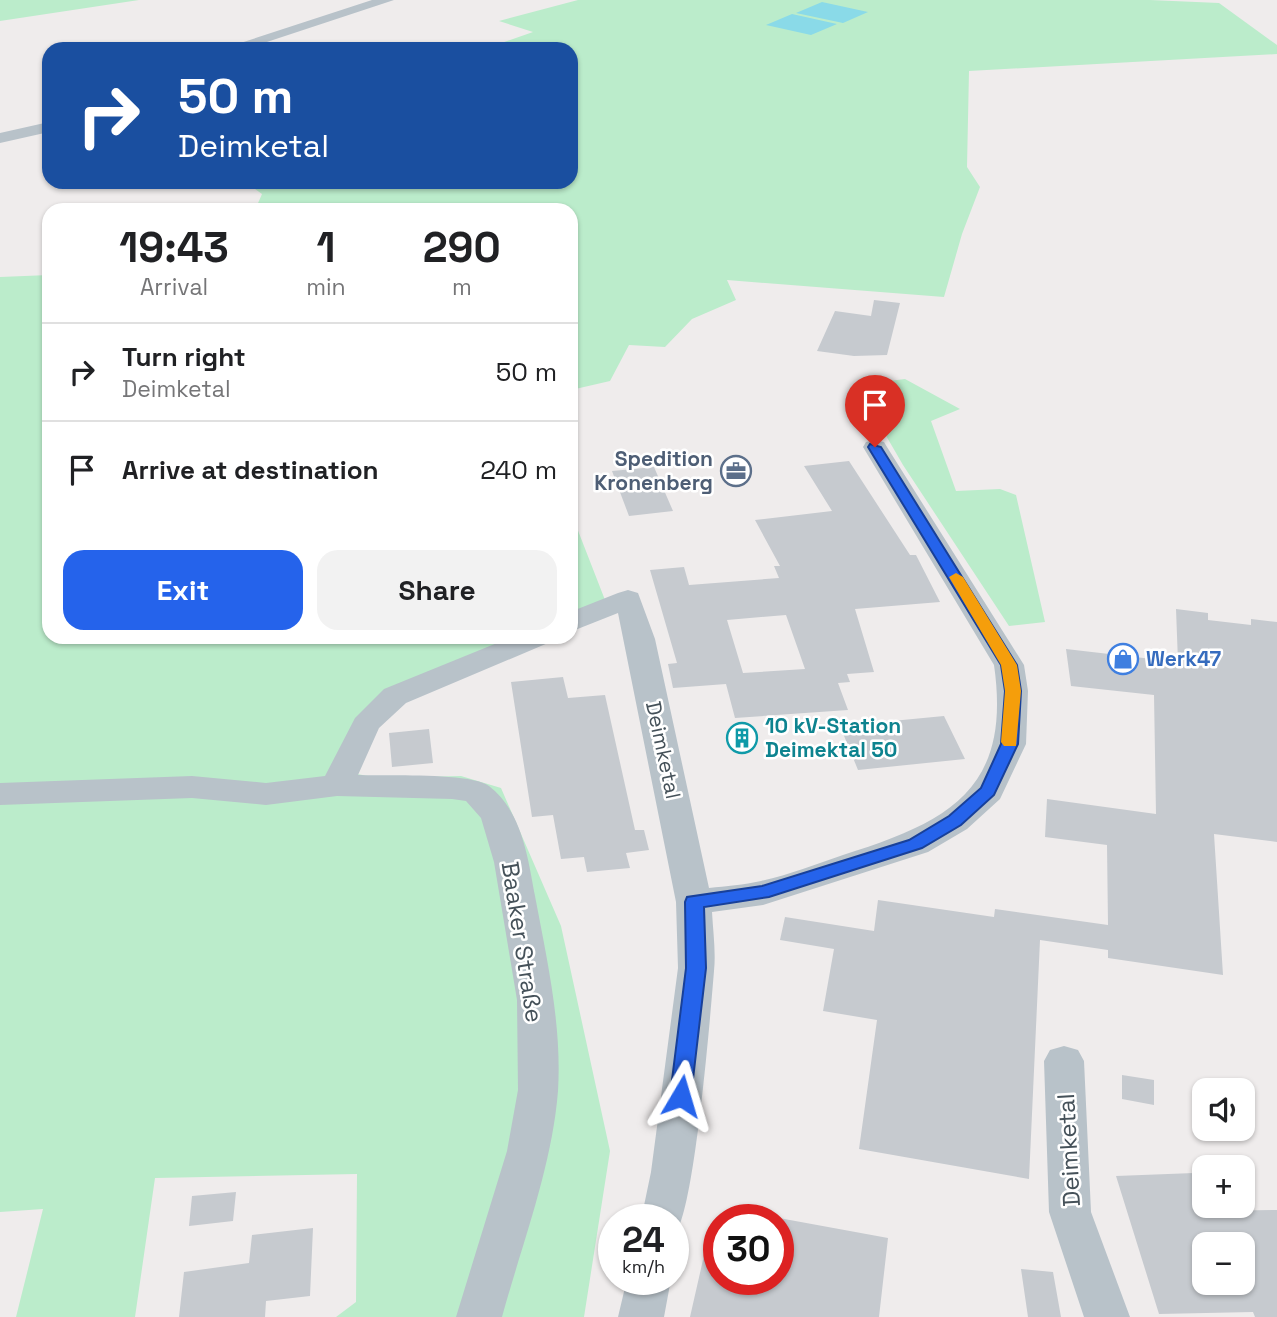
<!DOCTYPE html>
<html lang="en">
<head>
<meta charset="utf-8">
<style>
	body { margin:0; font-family:"Space Grotesk",sans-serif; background:#f2f2f2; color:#202124; height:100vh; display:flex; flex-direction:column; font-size:26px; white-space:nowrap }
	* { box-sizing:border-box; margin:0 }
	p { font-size:23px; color:#757577 }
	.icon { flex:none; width:38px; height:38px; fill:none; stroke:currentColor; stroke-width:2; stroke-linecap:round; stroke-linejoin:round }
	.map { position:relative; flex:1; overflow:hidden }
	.sheet { position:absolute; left:42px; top:203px; width:536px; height:441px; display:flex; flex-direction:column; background:#fff; border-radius:21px; box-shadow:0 2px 5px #0004 }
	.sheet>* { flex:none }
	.top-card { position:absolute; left:42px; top:42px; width:536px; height:147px; border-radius:21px; box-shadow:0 2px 5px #0004; background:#1a4fa0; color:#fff; overflow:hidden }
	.buttons { position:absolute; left:1192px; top:1078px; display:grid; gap:14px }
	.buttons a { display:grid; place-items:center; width:63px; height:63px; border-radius:14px; background:#fff; box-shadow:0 2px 5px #0004; font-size:35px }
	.speed { position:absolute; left:598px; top:1204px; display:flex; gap:14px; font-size:35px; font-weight:700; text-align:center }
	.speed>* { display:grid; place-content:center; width:91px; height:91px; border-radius:50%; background:#fff; box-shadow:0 2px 5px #0004; line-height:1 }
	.speed small { font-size:18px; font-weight:400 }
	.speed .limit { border:10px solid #d22; background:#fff; color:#111 }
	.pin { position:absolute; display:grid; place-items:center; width:60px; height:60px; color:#fff; margin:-72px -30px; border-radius:50% 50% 50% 0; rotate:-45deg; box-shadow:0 0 7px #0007 }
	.pin .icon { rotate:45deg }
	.me { position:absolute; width:77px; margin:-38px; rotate:7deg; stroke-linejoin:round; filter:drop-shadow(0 0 5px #0008) }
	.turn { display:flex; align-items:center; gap:24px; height:147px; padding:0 21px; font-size:32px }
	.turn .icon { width:91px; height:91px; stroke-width:2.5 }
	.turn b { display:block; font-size:49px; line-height:60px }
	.eta { display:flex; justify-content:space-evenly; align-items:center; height:119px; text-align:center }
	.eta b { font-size:42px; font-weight:600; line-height:49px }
	.primary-button { display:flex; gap:14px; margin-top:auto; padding:14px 21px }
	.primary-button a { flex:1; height:80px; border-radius:21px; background:#2563eb; color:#fff; font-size:28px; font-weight:600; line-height:80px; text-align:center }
	.primary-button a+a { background:#f2f2f2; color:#202124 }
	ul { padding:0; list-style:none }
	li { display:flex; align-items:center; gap:21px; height:98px; padding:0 21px; border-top:2px solid #e0e0e0 }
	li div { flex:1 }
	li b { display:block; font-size:26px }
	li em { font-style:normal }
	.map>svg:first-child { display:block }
	.green { fill:#bbeccb }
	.water { fill:#8adae8 }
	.building { fill:#c6cacf; fill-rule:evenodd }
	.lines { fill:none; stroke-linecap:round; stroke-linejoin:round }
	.minor { fill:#b8c2c9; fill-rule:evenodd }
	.route { fill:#2563eb; stroke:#184099; stroke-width:2 }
	.slow { fill:#f59e0b }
	.labels { text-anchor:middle; stroke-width:5; stroke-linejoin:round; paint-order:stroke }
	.service-label { font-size:21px; font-weight:bold; fill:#4e5e75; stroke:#fff; text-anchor:end }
	.shop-label { font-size:21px; font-weight:bold; fill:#366cbe; stroke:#fff; text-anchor:start }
	.culture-label { font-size:21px; font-weight:bold; fill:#0d838f; stroke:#fff; text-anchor:start }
	.street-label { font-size:21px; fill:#455159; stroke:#fff }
	.near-street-label { font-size:24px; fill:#455159; stroke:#fff }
</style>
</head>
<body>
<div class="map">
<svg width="1277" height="1317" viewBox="0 0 1277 1317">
	<rect width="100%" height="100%" fill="#efecec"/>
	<path class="green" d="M 0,0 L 139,0 L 0,21 Z
		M 578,0 L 1150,0 L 1219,3 L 1277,45 L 1277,54 L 969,71 L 967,167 L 980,187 L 962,234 L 944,297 L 727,280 L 736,300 L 692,319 L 665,347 L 629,345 L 610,381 L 571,390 L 570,210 L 255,210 L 262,194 L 245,182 L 570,182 L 570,49 L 484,49 L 533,32 L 499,21 Z
		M 49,275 L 49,637 L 516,637 L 381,693 L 330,769 L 379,778 L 461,776 L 501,788 L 561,926 L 610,1151 L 584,1317 L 336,1317 L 356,1302 L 357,1174 L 155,1178 L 135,1317 L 16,1317 L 43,1209 L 0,1212 L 0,277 Z
		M 905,379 L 960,409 L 931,421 L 956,491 L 1000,489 L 1016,495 L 1045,622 L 1009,626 L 903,465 L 870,408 L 894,407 L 889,381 Z
		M 570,510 L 605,600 L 570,614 Z"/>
	<path class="water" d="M 822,2 L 868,12 L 843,23 L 796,13 Z
		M 792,14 L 837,24 L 811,35 L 766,25 Z"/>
	<path class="building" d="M 874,300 L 900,303 L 887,355 L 854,356 L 817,351 L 835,311 L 871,316 Z
		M 849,461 L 910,555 L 916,555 L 940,602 L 855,609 L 874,672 L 847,674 L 850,682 L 838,683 L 848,710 L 735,718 L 726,684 L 673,688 L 668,664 L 677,663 L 650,570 L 684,567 L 689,585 L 779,578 L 774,566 L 780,566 L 755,520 L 832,511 L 804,466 ZM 786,615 L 805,669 L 743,673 L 727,620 Z
		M 654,467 L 673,511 L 629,516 L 612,471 Z
		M 1176,609 L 1208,613 L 1208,620 L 1251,625 L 1251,619 L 1277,622 L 1277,842 L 1214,834 L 1223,975 L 1108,958 L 1108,950 L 1040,940 L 1029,1179 L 859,1149 L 877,1020 L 823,1011 L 834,949 L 780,940 L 785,917 L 874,931 L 878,900 L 994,917 L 995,909 L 1108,925 L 1107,845 L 1045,837 L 1047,799 L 1156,814 L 1154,695 L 1071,686 L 1066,649 L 1178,662 Z
		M 563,677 L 568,698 L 605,695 L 635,830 L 644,830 L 649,850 L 626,853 L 630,868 L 587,872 L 584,857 L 561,859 L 553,815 L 532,817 L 511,682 Z
		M 944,716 L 965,759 L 858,770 L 840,726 Z
		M 429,729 L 433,763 L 392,767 L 389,733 Z
		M 1122,1075 L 1154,1080 L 1154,1105 L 1122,1099 Z
		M 1194,1173 L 1208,1211 L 1277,1210 L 1277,1317 L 1255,1317 L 1253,1312 L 1159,1314 L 1116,1176 ZM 1204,1244 L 1242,1244 L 1242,1283 L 1204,1283 Z
		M 236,1192 L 233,1221 L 189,1226 L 192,1196 Z
		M 779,1218 L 888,1238 L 879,1317 L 690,1317 L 710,1229 L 719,1230 L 719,1279 L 779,1279 Z
		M 313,1228 L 310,1296 L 266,1301 L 265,1317 L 179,1317 L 184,1272 L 249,1263 L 252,1235 Z
		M 1021,1269 L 1053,1272 L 1061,1317 L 1028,1317 Z"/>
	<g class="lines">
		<path class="minor" d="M 372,0 L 394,0 L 246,49 L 222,49 Z
			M 49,122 L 49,132 L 0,143 L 0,133 Z
			M 875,440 L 884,442 L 887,447 L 1024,665 L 1028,691 L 1026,744 L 1000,799 L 967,829 L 928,852 L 763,905 L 712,912 C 713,931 716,952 714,971 C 711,1008 694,1220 674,1234 L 674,1220 L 641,1220 L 651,1172 L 678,968 L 676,902 L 618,613 L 570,632 L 570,612 L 618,593 L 628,590 L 638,593 L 655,639 L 709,888 C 726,886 744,885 761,881 C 789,875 816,864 843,855 C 948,822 1012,790 994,665 L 863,447 L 866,442 Z
			M 512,637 L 553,637 L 548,643 L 406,703 L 379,728 L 358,775 C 384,776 471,772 489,786 C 522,811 528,858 535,896 C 547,960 562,1025 558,1091 C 552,1167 522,1244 502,1317 L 456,1317 L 507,1151 L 518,1090 L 517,1000 L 494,862 L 481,818 L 466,801 L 452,799 L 337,796 L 266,805 L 192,798 L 0,805 L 0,783 L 192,776 L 266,783 L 325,776 L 355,718 L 384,689 Z
			M 1064,1046 L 1078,1050 L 1084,1061 L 1091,1212 L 1130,1317 L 1084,1317 L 1049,1212 L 1044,1061 L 1050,1050 Z
			M 627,1279 L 671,1279 L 664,1317 L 618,1317 Z"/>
	</g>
	<path class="route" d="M 870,444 L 881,447 L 1017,665 L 1021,691 L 1018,744 L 994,795 L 961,825 L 922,848 L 769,897 L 704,907 L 706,968 L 691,1096 L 688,1102 L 681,1104 L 673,1102 L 670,1096 L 686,968 L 685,902 L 687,897 L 762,886 L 909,840 L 949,816 L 981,788 L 1001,744 L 1005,691 L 1001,665 L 868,447 Z"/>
	<path class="slow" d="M 956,573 L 963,577 L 1017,665 L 1021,691 L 1016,746 L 1004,746 L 1001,742 L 1005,691 L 1001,665 L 949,577 Z"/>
	<defs>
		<g id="office-ring" transform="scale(1.575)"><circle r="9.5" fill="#fff" stroke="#5c6f8a" stroke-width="1.5"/><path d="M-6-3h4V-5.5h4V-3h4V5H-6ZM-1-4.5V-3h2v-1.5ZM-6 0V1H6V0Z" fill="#5c6f8a"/></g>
		<g id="shop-ring" transform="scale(1.575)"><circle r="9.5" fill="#fff" stroke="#3f7fe0" stroke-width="1.5"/><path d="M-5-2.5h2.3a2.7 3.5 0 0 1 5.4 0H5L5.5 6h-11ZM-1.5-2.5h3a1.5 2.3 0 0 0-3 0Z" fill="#3f7fe0"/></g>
		<g id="building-ring" transform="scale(1.575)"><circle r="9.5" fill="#fff" stroke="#0f9aa8" stroke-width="1.5"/><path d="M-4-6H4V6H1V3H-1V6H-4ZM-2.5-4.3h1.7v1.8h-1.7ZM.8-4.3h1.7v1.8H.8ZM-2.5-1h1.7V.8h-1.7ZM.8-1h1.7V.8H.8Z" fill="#0f9aa8"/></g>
	</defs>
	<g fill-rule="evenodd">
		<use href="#office-ring" x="736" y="471"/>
		<use href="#shop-ring" x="1123" y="659"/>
		<use href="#building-ring" x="742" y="738"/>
	</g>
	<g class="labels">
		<g class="service-label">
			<text x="713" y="466">Spedition<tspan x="713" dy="24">Kronenberg</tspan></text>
		</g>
		<g class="shop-label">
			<text x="1146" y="666">Werk47</text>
		</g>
		<g class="culture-label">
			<text x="765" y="733">10 kV-Station<tspan x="765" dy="24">Deimektal 50</tspan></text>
		</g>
		<g class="street-label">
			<text transform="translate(663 750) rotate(78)" y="7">Deimketal</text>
		</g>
		<g class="near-street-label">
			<text transform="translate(522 942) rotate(81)" y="8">Baaker Straße</text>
			<text transform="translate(1069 1150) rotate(-93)" y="8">Deimketal</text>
		</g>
	</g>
</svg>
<div class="buttons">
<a><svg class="icon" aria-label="sound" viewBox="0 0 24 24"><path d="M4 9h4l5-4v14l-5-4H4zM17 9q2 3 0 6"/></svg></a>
<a>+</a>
<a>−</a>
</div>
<div class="speed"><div>24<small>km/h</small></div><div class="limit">30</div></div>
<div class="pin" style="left:875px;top:447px;background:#d93025"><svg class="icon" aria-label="arrive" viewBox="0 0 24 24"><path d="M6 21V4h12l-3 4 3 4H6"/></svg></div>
<svg class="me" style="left:681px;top:1096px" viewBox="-20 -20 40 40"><path d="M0-17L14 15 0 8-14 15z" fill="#2563eb" stroke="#fff" stroke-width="4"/></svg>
<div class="top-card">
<div class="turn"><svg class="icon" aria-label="right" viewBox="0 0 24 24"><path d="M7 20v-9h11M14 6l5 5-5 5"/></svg><div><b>50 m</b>Deimketal</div></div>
</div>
<section class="sheet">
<div class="eta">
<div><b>19:43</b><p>Arrival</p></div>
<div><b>1</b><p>min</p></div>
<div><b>290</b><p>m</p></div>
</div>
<ul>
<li><svg class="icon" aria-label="right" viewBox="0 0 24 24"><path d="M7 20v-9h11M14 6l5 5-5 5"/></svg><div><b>Turn right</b><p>Deimketal</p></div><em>50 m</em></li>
<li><svg class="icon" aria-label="arrive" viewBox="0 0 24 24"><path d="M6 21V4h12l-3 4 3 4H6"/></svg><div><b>Arrive at destination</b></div><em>240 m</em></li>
</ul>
<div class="primary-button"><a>Exit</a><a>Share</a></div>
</section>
</div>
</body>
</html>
